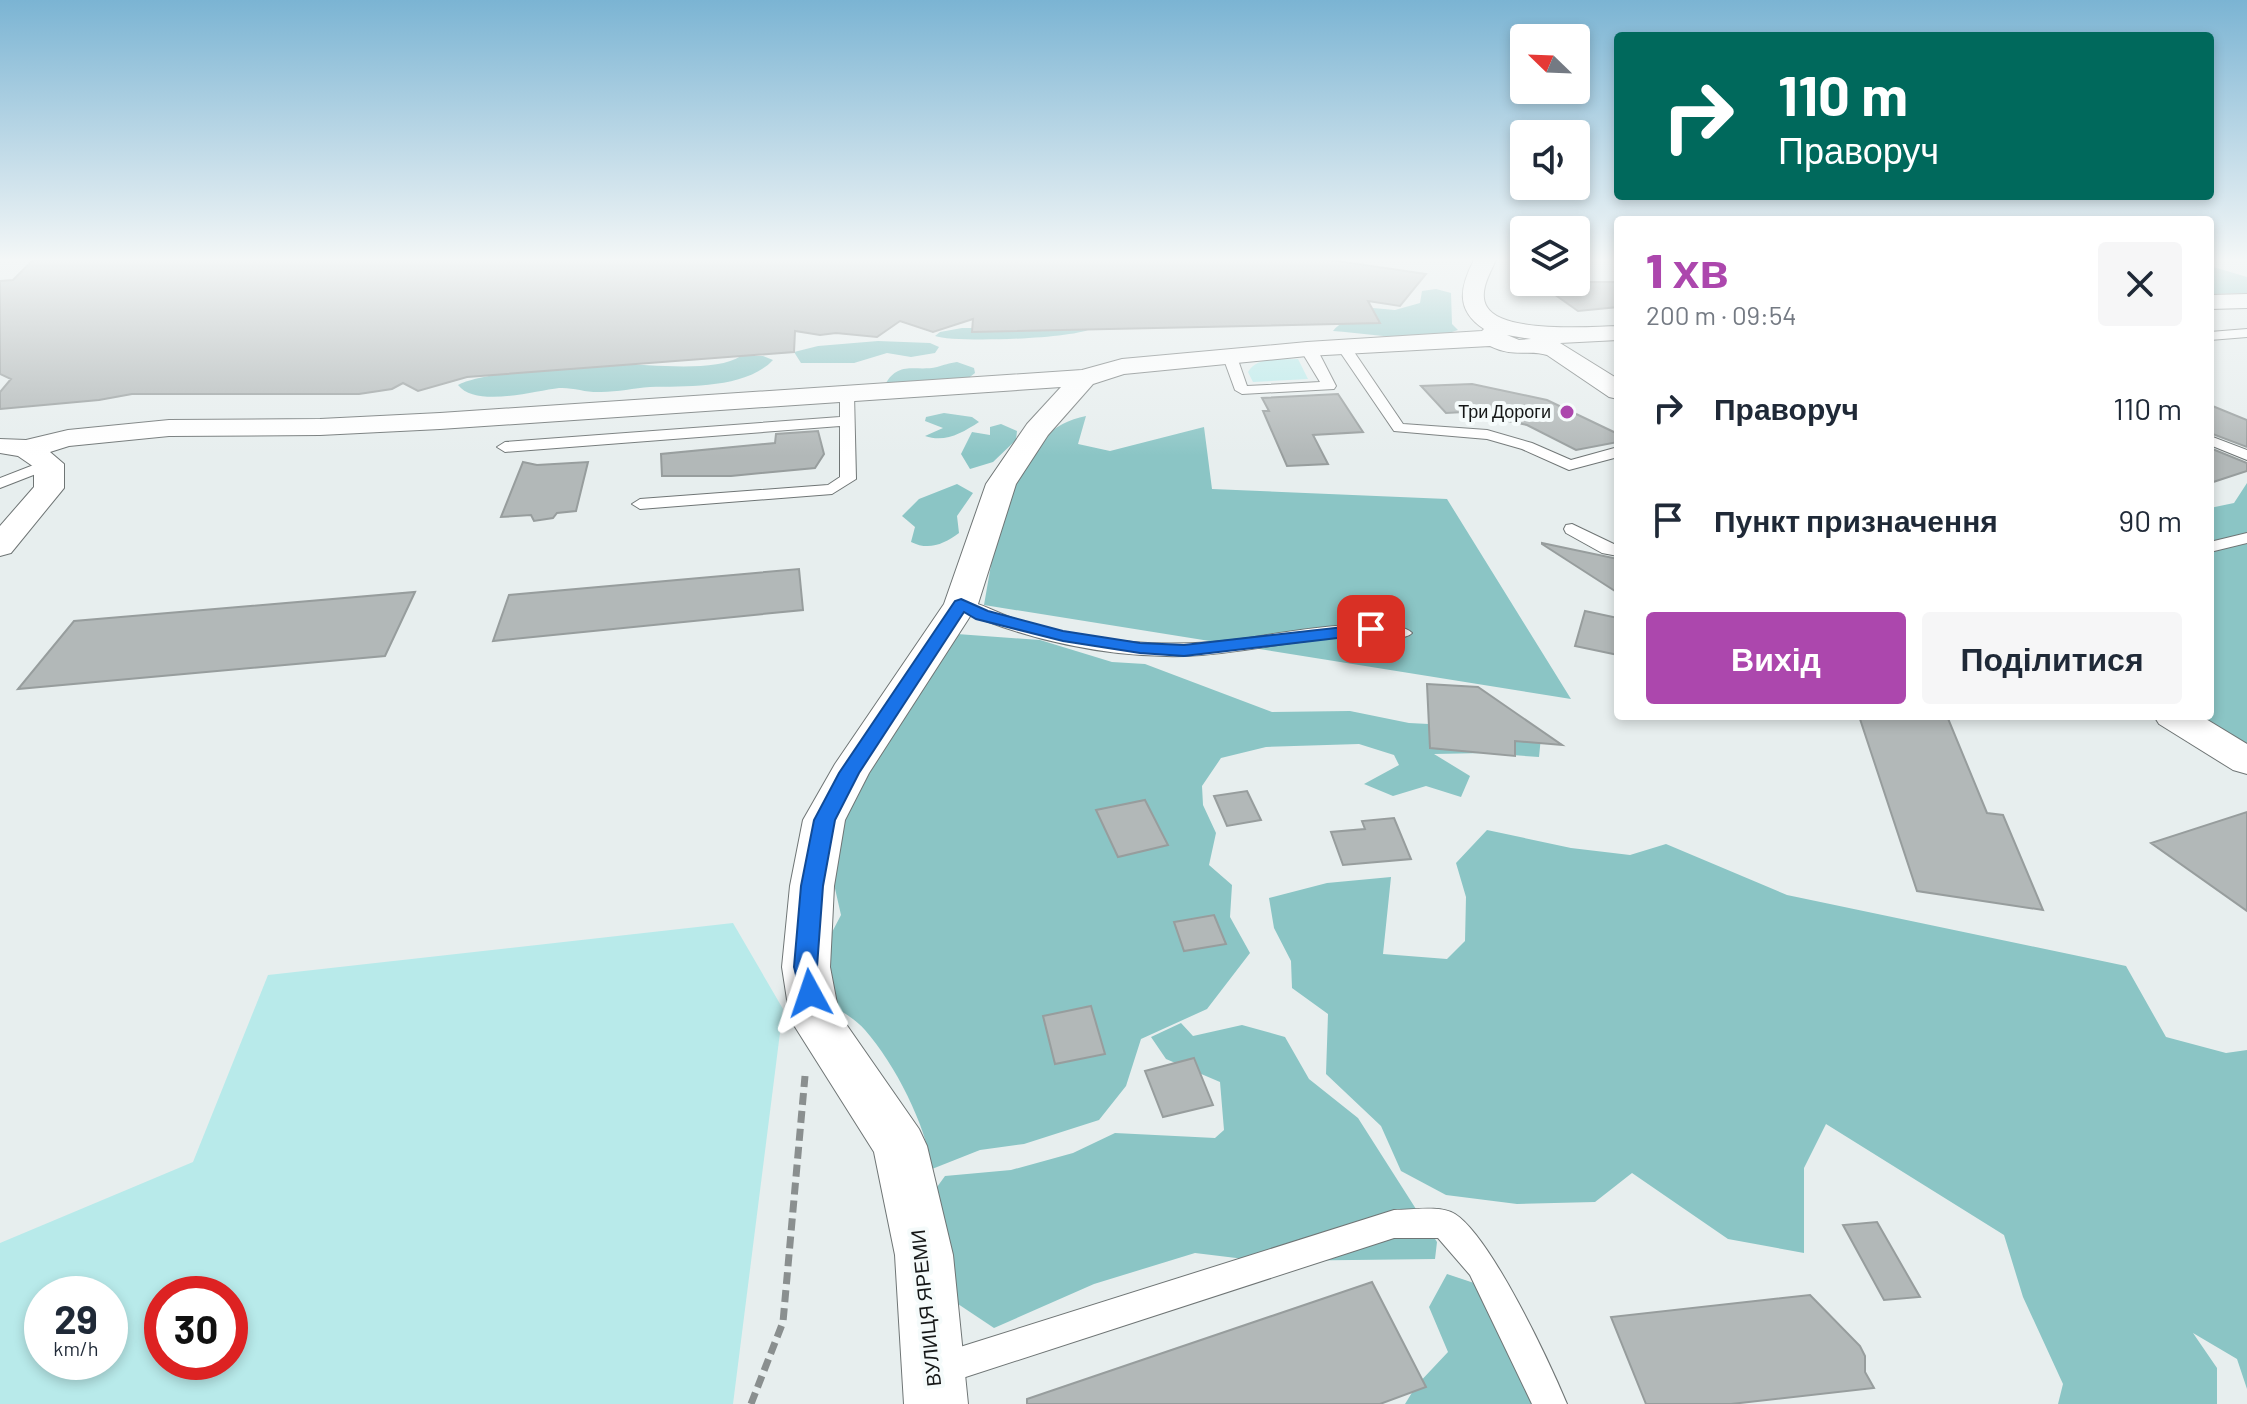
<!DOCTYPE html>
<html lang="uk">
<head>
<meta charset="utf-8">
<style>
	body { margin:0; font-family:Barlow,sans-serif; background:#f6f6f7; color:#1f2937; height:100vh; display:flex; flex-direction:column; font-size:30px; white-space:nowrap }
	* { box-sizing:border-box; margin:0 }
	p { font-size:26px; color:#747a83 }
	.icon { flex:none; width:44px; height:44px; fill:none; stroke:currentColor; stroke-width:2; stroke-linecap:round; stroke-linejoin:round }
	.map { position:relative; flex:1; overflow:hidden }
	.sheet { position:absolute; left:1614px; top:216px; width:600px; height:504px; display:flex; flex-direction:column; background:#fff; border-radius:8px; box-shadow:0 4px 12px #0003 }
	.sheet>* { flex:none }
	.banner { position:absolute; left:1614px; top:32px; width:600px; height:168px; border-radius:8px; box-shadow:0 4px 12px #0003; background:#00695c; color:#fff; overflow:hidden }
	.needle { width:52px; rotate:293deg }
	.buttons { position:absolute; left:1510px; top:24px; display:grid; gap:16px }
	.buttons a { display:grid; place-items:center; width:80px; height:80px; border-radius:8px; background:#fff; box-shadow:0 4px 12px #0003; font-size:40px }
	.speed { position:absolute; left:24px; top:1276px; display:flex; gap:16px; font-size:40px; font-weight:700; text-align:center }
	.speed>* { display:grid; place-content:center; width:104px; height:104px; border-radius:50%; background:#fff; box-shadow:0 4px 12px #0003; line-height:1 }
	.speed small { font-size:20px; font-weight:400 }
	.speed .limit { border:12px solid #d22; background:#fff; color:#111 }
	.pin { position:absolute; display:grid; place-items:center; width:68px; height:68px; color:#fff; margin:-34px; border-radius:16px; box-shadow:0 4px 12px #0006 }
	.me { position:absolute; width:88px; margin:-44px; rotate:355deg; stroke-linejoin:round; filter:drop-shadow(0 0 6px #0008) }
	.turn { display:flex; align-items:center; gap:28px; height:168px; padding:0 32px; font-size:36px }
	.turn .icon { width:104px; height:104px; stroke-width:2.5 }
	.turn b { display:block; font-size:56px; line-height:68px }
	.round { display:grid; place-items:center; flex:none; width:84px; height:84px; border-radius:8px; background:#f6f6f7 }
	.overview { display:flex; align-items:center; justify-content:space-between; height:136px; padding:0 32px }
	h1 { font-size:48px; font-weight:800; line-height:60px; color:#ac47ad }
	.button { display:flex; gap:16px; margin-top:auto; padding:16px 32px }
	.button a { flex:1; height:92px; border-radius:8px; background:#ac47ad; color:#fff; font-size:32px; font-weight:800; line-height:92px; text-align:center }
	.button a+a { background:#f6f6f7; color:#1f2937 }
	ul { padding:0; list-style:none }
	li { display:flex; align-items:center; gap:24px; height:112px; padding:0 32px }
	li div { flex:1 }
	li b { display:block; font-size:30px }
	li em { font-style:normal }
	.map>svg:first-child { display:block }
	.green { fill:#b8eaea; fill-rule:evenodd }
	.forest { fill:#8bc5c5 }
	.building { fill:#b2b8b8; stroke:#979d9d; stroke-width:2 }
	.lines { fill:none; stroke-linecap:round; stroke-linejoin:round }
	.lane-casing { stroke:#6f7575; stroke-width:2 }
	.street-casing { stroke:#6f7575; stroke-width:2 }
	.path { stroke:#8a8f8f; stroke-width:7; stroke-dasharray:12 6; stroke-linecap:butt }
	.lane { fill:#fff; fill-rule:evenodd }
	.street { fill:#fff; fill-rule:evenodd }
	.route { fill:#1a73e8; stroke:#114b97; stroke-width:2 }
	.poi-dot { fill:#ac47ad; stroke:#f5fbfb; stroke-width:3 }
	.labels { text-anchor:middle; stroke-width:8; stroke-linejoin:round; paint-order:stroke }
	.far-poi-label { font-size:18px; fill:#151717; stroke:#f5fbfb; text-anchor:end }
	.street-label { font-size:20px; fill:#151717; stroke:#f5fbfb }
</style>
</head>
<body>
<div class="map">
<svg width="2247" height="1404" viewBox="0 0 2247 1404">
	<rect width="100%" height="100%" fill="#e7eeee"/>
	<path class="green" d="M 1298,359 L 1308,379 L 1253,382 L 1248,372 C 1256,356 1282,360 1298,359 Z
		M 733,923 L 783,1009 L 733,1404 L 0,1404 L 0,1243 L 193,1162 L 268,975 ZM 110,1294 L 110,1362 L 42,1362 L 42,1294 ZM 230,1294 L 230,1362 L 162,1362 L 162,1294 Z"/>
	<path class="forest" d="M 2210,266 L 2247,277 L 2247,293 L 2210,294 Z
		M 1436,289 L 1451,293 L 1452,324 L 1458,330 C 1416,344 1375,334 1333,331 C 1339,323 1352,318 1362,307 L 1395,310 L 1420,303 L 1422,291 Z
		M 962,328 L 1092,328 C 1077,339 954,343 935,336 L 940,332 Z
		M 878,341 L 930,343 L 939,347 L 935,353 L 911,357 L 887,353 L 854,363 L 801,363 L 794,352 L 818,346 Z
		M 741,356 L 763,356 L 773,360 C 746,389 687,386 650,387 C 634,388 618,392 601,392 C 587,393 573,387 559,388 C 534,391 476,408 458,385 C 479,372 590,364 618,364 C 649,364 716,373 741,356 Z
		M 957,362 L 974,368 L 975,373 L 966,380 L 885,385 C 898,360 916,372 937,367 C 944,365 949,363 957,362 Z
		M 944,413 L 972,417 L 979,422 C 962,433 945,443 925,436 L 943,428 L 925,421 L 926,417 Z
		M 1086,416 L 1078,444 L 1110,451 L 1204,427 L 1212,489 L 1447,499 L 1571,699 L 984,605 C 996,540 1007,431 1086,416 Z
		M 1001,424 L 1017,431 L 1016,440 L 993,462 L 970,469 L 961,454 L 972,432 L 990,435 L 990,427 Z
		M 2247,483 L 2247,752 L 2189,716 L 2210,716 L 2210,508 L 2234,503 Z
		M 957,484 L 973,493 L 957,516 L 959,533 C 944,544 929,551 911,542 L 915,527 L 902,516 L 919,499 Z
		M 957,634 L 1040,640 L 1112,662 L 1145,664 L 1272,712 L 1350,711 L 1409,723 L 1487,727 L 1541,737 L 1539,757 L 1485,753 L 1434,754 L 1470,776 L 1461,797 L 1426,786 L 1393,796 L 1364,784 L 1399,765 L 1394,755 L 1359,744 L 1266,747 L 1221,758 L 1202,786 L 1203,805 L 1216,833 L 1209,865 L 1232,885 L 1230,917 L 1250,953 L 1207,1009 L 1141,1039 L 1126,1086 L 1099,1120 L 1024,1144 L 980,1150 L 932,1169 C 926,1125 895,1064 865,1030 C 853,1016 830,1005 814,995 L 818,959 L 841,915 L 829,862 L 832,794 L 881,754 L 897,719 Z
		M 1487,830 L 1571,848 L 1630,855 L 1666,844 L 1787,895 L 2126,966 L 2166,1037 L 2226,1053 L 2247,1050 L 2247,1389 L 2237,1359 L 2193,1333 L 2217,1368 L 2217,1404 L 2058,1404 L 2063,1384 L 2023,1297 L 2004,1235 L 1826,1124 L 1804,1168 L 1804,1253 L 1728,1239 L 1632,1173 L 1595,1202 L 1517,1204 L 1446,1195 L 1401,1171 L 1381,1126 L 1326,1074 L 1328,1014 L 1292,988 L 1291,961 L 1274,928 L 1269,898 L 1327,883 L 1391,877 L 1383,954 L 1447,959 L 1465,941 L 1466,897 L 1456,863 Z
		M 1181,1023 L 1193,1036 L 1242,1025 L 1285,1037 L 1309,1079 L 1358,1118 L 1437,1242 L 1435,1259 L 1261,1261 L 1195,1253 L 1094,1284 L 994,1328 L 934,1288 L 916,1216 L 945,1176 L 1011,1170 L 1073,1153 L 1115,1133 L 1215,1138 L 1224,1130 L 1220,1082 L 1166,1059 L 1151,1037 Z
		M 1447,1274 L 1474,1283 L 1546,1404 L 1405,1404 L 1416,1386 L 1448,1352 L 1429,1307 Z"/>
	<path class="building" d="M 33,260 L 1330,260 L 1426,274 L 1400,306 L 1368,301 L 1380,323 L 972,332 L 973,319 L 933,332 L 900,321 L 877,337 L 836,333 L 820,335 L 795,331 L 794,352 L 467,377 L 418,391 L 403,383 L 392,389 L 359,394 L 132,394 L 99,400 L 0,409 L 0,392 L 11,379 L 0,374 L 0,281 L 13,280 Z
		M 1537,282 L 1618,282 L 1618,307 L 1578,311 Z
		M 1472,384 L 1547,400 L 1618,434 L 1618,442 L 1576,450 L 1527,425 L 1464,412 L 1446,413 L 1421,386 Z
		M 1338,394 L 1363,432 L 1313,435 L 1328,464 L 1287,466 L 1263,411 L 1269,411 L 1262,398 Z
		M 2210,405 L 2247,420 L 2247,447 L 2210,433 Z
		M 818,431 L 824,454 L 815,468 L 731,476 L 662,476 L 661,454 L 775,443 L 776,434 Z
		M 2210,448 L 2247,463 L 2247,471 L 2210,483 Z
		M 523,462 L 537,465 L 588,462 L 576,511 L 557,513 L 553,518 L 534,521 L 531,515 L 501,517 Z
		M 1542,543 L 1618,559 L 1618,593 L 1542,544 Z
		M 799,569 L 803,610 L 493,641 L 509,595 Z
		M 415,592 L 385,656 L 18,689 L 74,621 Z
		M 1585,611 L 1618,618 L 1618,655 L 1575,646 Z
		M 1427,684 L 1478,687 L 1562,745 L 1515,741 L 1515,756 L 1430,748 Z
		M 1859,716 L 1947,716 L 1987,813 L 2003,815 L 2043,910 L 1917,891 Z
		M 1247,791 L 1261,820 L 1227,826 L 1214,796 Z
		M 1145,800 L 1168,845 L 1118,857 L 1096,810 Z
		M 2247,812 L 2247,911 L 2151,843 Z
		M 1394,818 L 1411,859 L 1343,865 L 1331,832 L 1365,829 L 1362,821 Z
		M 1214,915 L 1226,944 L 1184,951 L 1174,922 Z
		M 1091,1006 L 1105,1054 L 1055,1064 L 1043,1016 Z
		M 1194,1058 L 1213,1105 L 1163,1117 L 1145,1071 Z
		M 1877,1222 L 1920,1297 L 1884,1300 L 1843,1225 Z
		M 1372,1282 L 1426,1387 L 1380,1404 L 1027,1404 L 1027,1399 Z
		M 1810,1295 L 1860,1346 L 1865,1356 L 1865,1372 L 1874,1388 L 1731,1404 L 1646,1404 L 1611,1317 Z"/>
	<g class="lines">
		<g class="lane-casing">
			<path id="lane" d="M 2247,329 L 2247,337 L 2210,340 L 2210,332 Z
				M 1338,343 L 1348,343 L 1403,424 L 1487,430 L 1532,443 L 1571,460 L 1618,447 L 1618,457 L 1569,470 L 1522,449 L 1487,439 L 1394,431 L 1336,346 Z
				M 1307,345 L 1319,353 L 1336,386 L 1334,389 L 1242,394 L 1235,390 L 1223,357 L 1230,353 L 1237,357 L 1247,386 L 1320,382 L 1300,349 Z
				M 847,390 L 854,394 L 856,479 L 832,494 L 640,509 L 632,504 L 640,499 L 828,485 L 840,477 L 840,426 L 505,452 L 497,447 L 505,442 L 840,417 L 840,394 Z
				M 2210,436 L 2247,450 L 2247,460 L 2210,445 Z
				M 49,459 L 54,461 L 54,467 L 0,488 L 0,478 Z
				M 1572,524 L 1618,546 L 1618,556 L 1602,553 L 1566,533 L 1564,529 L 1566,525 Z
				M 2247,533 L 2247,543 L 2210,552 L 2210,542 Z
				M 961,599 C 981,603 999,614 1018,620 C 1094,644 1172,649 1249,638 C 1278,633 1394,613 1412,633 C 1403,643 1358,636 1342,637 C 1289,641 1238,654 1185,656 C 1107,658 1025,640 955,608 L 952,604 Z
				M 1394,1210 C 1411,1210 1440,1205 1455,1214 C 1491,1237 1549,1361 1567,1404 L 1532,1404 L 1470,1275 L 1438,1238 L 1394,1238 L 941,1385 L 929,1381 L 924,1369 L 929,1357 L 941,1353 Z"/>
		</g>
		<g class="street-casing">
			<path id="street" d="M 1474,260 L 1496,260 C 1490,273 1478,293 1487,307 C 1502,333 1590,327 1618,326 L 1618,340 L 1560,343 L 1618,379 L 1618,399 L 1609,397 L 1547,355 C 1529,349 1514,358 1490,346 L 1307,356 L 1124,374 L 1093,384 L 1048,435 L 1016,484 L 978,604 L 869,773 L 845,820 L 834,886 L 830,967 L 839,1014 L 919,1129 L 927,1146 L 953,1255 L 968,1404 L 904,1404 L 895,1255 L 874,1152 L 790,1019 L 782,967 L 790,886 L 803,820 L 835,764 L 944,604 L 986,484 L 1027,424 L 1061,387 L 440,429 L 320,435 L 169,436 L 69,446 L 50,452 L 64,464 L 64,488 L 11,553 L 0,556 L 0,526 L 34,487 L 34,467 L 18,456 L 0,453 L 0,439 L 26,440 L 68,430 L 169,420 L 320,419 L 440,413 L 1082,370 L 1122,359 L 1307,342 L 1482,331 L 1484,329 C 1455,310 1460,287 1474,260 ZM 1507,335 L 1531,339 L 1519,340 Z
				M 2247,294 L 2247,308 L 2210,309 L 2210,295 Z
				M 2154,716 L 2201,716 L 2247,744 L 2247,774 L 2233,770 L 2159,724 Z"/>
		</g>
		<path class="path" d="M 751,1404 L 783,1322 L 805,1076"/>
		<use href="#lane" class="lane"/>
		<use href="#street" class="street"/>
	</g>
	<linearGradient id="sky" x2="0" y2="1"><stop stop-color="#7bb4d3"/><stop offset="0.57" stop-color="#f4f7f7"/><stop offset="1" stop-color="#f4f7f7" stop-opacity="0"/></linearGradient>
	<rect width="2247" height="456" fill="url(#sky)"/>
	<path class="route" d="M 961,599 L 988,611 L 1063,631 L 1140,643 L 1184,645 L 1371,624 L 1379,629 L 1371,634 L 1184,656 L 1140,653 L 1063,641 L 976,619 L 964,612 L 859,773 L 835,820 L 823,886 L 817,967 L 822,993 L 818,999 L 810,1002 L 802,999 L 794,967 L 801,886 L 814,820 L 839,773 L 955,601 Z"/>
	<circle class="poi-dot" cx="1567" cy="412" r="8"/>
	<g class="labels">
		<g class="far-poi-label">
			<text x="1551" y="418">Три Дороги</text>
		</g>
		<g class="street-label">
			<text transform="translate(926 1308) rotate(-96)" y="7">ВУЛИЦЯ ЯРЕМИ</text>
		</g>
	</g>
</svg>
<div class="buttons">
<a><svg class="needle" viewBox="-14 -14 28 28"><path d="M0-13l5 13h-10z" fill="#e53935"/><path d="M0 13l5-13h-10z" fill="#747a83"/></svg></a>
<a><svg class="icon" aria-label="sound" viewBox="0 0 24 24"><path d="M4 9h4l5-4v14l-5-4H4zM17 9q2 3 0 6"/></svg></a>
<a><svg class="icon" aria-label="layers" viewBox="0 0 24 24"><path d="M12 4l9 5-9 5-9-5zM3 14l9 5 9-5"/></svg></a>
</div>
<div class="speed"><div>29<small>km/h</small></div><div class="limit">30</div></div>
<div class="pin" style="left:1371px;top:629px;background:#d93025"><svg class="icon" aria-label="arrive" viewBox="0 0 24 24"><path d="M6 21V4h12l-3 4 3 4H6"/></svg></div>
<svg class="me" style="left:810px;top:993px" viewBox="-20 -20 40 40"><path d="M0-17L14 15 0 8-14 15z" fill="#1a73e8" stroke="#fff" stroke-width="4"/></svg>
<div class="banner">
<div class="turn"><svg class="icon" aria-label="right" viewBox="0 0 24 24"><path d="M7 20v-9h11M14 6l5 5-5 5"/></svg><div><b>110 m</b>Праворуч</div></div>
</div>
<section class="sheet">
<div class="overview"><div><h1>1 хв</h1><p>200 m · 09:54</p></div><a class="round"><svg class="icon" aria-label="close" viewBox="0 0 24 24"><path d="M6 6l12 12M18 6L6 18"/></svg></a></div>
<ul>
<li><svg class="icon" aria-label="right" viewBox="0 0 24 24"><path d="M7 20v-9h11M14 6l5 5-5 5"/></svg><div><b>Праворуч</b></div><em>110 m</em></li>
<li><svg class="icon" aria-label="arrive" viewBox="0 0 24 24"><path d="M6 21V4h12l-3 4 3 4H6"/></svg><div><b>Пункт призначення</b></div><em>90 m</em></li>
</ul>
<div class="button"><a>Вихід</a><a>Поділитися</a></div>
</section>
</div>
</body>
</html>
